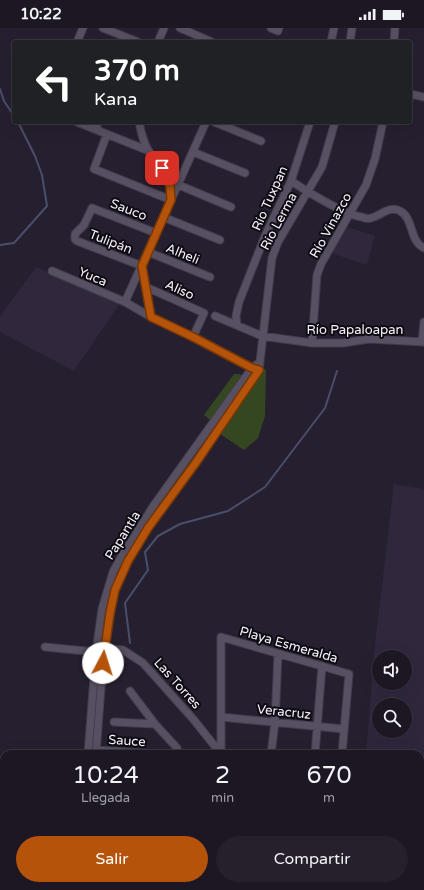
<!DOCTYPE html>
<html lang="es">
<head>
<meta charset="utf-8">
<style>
	body { margin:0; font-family:"Varela Round",sans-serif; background:#25202b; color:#f1f3f6; height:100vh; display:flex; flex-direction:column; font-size:15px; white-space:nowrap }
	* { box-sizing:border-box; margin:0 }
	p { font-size:13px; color:#a09fa6 }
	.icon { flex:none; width:22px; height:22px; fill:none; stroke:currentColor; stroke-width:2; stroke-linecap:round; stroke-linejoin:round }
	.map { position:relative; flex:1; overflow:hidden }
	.sheet { position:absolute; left:0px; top:722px; width:424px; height:140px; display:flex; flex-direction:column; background:#1c1723; border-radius:12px 12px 0 0; box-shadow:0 4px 16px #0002,0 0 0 1px #3a3641 }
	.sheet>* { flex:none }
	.guide { position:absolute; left:12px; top:12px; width:400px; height:84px; border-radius:4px; box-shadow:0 4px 16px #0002,0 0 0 1px #3a3641; background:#202124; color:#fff; overflow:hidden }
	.fabs { position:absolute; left:372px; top:622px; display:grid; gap:8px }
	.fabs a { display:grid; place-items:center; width:40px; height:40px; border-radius:50%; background:#1c1723; box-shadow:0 4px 16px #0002,0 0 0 1px #3a3641; font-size:20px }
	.pin { position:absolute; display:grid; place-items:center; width:34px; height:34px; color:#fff; margin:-17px; border-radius:8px; box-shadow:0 2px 6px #0006 }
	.me { position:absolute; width:44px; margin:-22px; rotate:5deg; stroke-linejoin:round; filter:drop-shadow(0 0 3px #0008) }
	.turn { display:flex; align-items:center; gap:14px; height:84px; padding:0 16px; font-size:18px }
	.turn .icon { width:52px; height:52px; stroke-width:2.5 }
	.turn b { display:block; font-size:28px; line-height:34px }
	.eta { display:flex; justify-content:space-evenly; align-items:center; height:68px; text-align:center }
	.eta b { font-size:24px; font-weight:600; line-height:28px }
	.button { display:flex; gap:8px; margin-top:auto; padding:8px 16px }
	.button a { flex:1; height:46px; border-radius:24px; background:#b45309; color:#fff; font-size:16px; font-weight:600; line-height:46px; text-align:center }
	.button a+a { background:#25202b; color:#f1f3f6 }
	.status { display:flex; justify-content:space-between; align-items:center; height:28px; padding:0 20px; background:#1c1723; direction:ltr }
	.status svg { height:11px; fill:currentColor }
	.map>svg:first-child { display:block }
	.built { fill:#30273d; fill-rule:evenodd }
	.green { fill:#354721 }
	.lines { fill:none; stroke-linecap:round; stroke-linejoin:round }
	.stream { stroke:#4a4e6b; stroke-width:2 }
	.minor-casing { stroke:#423c4a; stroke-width:9 }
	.minor { stroke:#575062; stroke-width:7 }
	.route-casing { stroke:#753606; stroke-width:10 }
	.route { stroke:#b45309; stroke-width:7 }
	.labels { text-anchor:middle; stroke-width:4; stroke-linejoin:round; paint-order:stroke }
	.street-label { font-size:13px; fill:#f6f2fd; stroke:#0e0b12 }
</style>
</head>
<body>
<div class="status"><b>10:22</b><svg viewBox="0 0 49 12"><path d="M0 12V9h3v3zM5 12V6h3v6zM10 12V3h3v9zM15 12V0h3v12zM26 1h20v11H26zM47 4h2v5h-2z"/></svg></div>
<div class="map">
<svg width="424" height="862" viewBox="0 0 424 862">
	<rect width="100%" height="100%" fill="#261f2f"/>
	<path class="built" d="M 347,199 L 375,208 L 367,237 L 331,225 Z
		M 36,239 L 120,275 L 74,343 L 0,304 L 0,289 Z
		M 394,456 L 424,461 L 424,862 L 355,862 L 355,858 L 420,858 L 420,726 L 366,726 L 374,626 ZM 379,629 L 405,629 L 405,655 L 379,655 ZM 379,677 L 405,677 L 405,703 L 379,703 Z"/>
	<path class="green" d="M 262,340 L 266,342 L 265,388 L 258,410 L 244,422 L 217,404 L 220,400 L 204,387 L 234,346 L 239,346 L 253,352 Z"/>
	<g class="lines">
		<path class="stream" d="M 0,61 L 4,73 L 14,88
			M 0,217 L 14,215 L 47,178 L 42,147 L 35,128 L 18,94
			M 130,615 L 125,575 L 148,542 L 145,524 L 158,508 L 180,496 L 228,483 L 265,459 L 325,380 L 337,343"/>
		<g class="minor-casing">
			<path id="minor" d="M 103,0 L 138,14
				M 180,0 L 212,14
				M 271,0 L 278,3 L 279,0
				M 77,14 L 83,0
				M 158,14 L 164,0
				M 331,14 L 334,0
				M 350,14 L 352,0
				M 394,14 L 395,0
				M 410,66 L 424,69
				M 77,94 L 149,123
				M 97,94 L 97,102
				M 214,94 L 261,113
				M 107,106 L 94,141 L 171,172 L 206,94
				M 193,124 L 245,145
				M 291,153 C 306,163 345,187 362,189 C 364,190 368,191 371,190 C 380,188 390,177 400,183 C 414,190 409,213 424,220
				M 174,155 L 231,179
				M 163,189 L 220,212
				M 265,208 L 278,214
				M 148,224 L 210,249
				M 142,238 L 77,213 L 75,211 L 75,206 L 84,197 L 92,180 L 156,205
				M 142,238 L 151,289
				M 52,243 L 125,274 L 151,289 L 193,309 L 255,341
				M 146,259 L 204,285 L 193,309
				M 125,274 L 171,172 C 172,149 161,141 149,124 C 144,116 141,104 139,94
				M 215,288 L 262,308 L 312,315 L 343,315 L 369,311 L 424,314
				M 237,297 L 236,288 L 239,274 L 265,208 L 291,153 L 310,94
				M 422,314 L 424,294
				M 312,315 L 317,247 L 321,236 L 366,157 L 375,131 L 383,94
				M 45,619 L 96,624
				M 104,620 L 123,622 L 143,635 L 194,692 L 221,726
				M 130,663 L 155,696 L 177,720 L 178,726
				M 221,689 L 344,701
				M 114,694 L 155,696
				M 96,722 L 157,726
				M 88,726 L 96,624 L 102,581 L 113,544 L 120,531 L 154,477 L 252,340 L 260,334
				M 96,726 L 104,620 L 115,562 L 128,533 L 148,500 L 197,433 L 259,342 L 272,230 L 278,214 L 322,139 L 335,94
				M 221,726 L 221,609 L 349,646 L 342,726
				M 271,726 L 275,694 L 278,626
				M 315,726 L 322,638
				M 0,794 L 4,795
				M 163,858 L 178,859
				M 78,862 L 78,858
				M 86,862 L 87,858
				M 220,862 L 220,858
				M 261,862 L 261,858
				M 305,862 L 305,858"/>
		</g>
		<use href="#minor" class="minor"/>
	</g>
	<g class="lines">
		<g class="route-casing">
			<path id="route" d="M 103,635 L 110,585 L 115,562 L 128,533 L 148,500 L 197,433 L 259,342 L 252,340 L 193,309 L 151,289 L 142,238 L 171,172 L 170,158 L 162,140"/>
		</g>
		<use href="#route" class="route"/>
	</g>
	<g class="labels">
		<g class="street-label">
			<text transform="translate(269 170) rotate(-66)" y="5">Río Tuxpan</text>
			<text transform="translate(129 181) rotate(21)" y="5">Sauco</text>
			<text transform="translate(278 193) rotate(-62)" y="5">Río Lerma</text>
			<text transform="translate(330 197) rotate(-61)" y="5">Río Vinazco</text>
			<text transform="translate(111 213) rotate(21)" y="5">Tulipán</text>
			<text transform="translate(183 225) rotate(22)" y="5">Alheli</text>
			<text transform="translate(93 248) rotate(23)" y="5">Yuca</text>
			<text transform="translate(180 261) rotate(24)" y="5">Aliso</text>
			<text x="355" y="306">Río Papaloapan</text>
			<text transform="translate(122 507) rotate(-58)" y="5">Papantla</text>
			<text transform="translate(289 616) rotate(16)" y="5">Playa Esmeralda</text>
			<text transform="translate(178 655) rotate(48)" y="5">Las Torres</text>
			<text transform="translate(284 683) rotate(6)" y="5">Veracruz</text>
			<text transform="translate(127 712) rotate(4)" y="5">Sauce</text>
		</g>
	</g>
</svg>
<div class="fabs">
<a><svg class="icon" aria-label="sound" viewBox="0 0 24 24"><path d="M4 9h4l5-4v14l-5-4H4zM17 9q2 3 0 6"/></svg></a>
<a><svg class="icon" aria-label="search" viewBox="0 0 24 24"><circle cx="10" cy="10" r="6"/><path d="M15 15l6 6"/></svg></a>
</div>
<div class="pin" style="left:162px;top:140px;background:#d93025"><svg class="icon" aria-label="arrive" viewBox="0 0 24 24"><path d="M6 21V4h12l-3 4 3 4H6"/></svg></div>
<svg class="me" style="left:103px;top:635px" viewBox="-20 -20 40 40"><circle r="19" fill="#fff"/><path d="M0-13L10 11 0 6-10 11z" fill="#b45309"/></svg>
<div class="guide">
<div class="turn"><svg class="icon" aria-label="left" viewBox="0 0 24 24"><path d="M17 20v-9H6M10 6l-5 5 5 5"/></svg><div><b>370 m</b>Kana</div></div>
</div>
<section class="sheet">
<div class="eta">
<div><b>10:24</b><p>Llegada</p></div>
<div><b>2</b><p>min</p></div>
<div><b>670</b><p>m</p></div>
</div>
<div class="button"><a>Salir</a><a>Compartir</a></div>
</section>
</div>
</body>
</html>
